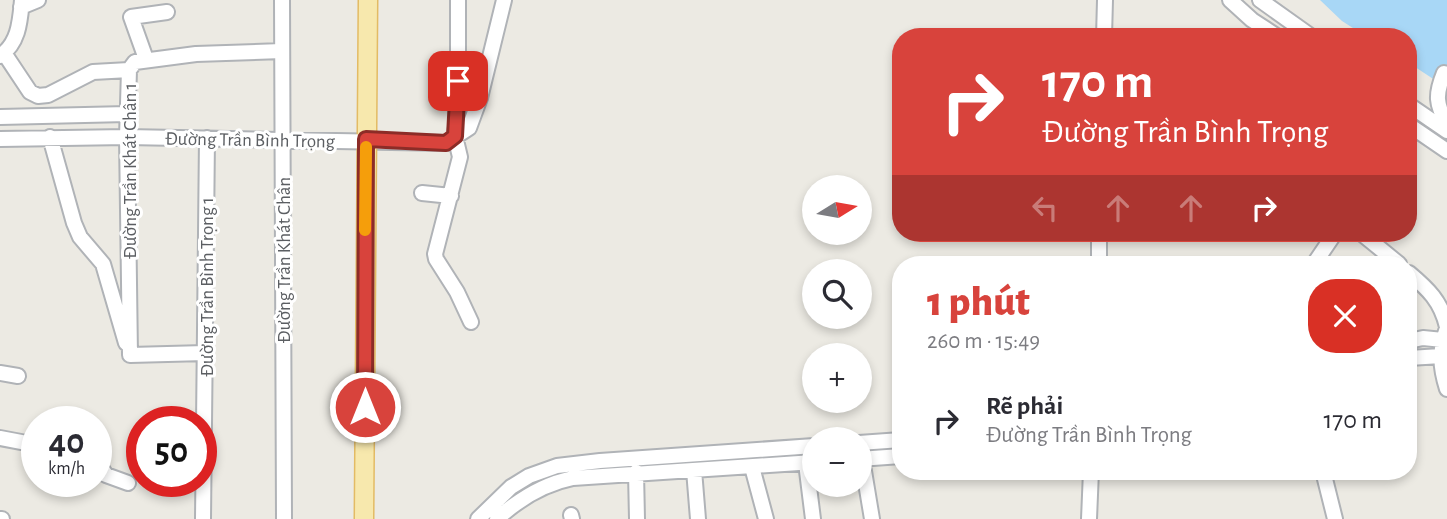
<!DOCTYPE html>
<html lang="vi">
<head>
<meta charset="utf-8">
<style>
	body { margin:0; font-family:"Alegreya Sans",sans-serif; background:#f2f2f3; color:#2b2b33; height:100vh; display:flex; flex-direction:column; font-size:26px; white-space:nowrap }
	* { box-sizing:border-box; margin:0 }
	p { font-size:23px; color:#7c7c81 }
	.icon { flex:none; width:38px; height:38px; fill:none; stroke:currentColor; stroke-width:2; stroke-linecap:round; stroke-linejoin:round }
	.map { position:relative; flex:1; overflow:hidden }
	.panel { position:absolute; left:892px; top:256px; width:525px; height:224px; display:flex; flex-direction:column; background:#fff; border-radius:28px; box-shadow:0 4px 10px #0003 }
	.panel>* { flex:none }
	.top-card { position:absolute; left:892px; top:28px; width:525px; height:214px; border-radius:28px; box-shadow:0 4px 10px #0003; background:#d8433c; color:#fff; overflow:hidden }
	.needle { width:46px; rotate:79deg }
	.controls { position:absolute; left:802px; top:175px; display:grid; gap:14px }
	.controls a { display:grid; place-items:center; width:70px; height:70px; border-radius:50%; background:#fff; box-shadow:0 4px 10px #0003; font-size:35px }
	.speed { position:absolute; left:21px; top:406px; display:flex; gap:14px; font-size:35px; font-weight:700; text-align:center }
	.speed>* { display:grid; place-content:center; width:91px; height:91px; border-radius:50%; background:#fff; box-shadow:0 4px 10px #0003; line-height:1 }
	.speed small { font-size:18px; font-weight:400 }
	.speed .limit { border:10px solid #d22; background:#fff; color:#111 }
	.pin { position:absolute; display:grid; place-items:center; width:60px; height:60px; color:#fff; margin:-30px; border-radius:14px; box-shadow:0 4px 10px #0006 }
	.me { position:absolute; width:77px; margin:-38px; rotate:0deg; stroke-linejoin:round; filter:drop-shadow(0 0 5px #0008) }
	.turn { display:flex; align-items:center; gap:24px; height:147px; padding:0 35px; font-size:32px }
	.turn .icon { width:91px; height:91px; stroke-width:2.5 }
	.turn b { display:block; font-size:49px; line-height:60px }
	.lanes { display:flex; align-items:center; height:66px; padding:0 35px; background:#0003; justify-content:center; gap:35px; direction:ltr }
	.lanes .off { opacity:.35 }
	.round { display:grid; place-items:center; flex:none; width:74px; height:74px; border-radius:28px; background:#f2f2f3 }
	.summary { display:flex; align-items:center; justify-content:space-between; height:119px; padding:0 35px }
	h1 { font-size:42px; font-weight:800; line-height:52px; color:#d8433c }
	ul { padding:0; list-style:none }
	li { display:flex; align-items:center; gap:21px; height:91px; padding:0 35px }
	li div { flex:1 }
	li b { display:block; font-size:26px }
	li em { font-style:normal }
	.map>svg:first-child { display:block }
	.water { fill:#a8d7f6 }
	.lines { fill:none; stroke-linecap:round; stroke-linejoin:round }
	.minor-casing { stroke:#b0b3b7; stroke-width:18 }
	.major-casing { stroke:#e3bb64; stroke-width:21 }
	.minor { stroke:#fff; stroke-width:14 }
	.major { stroke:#f7e8ad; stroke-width:18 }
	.route-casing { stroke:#8c2c27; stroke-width:18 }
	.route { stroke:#d8433c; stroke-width:12 }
	.slow { stroke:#f59e0b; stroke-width:12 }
	.labels { text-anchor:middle; stroke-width:6; stroke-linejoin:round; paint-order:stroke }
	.street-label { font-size:19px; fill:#5b5e62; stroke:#fff }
</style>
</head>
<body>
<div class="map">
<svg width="1447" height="519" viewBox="0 0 1447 519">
	<rect width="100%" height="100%" fill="#eceae3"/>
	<path class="water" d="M 1320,0 L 1447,0 L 1447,88 L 1409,63 L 1409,37 L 1367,37 L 1342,21 Z"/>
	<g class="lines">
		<g class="minor-casing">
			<path id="minor" d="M 282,0 L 284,519
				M 458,0 L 458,109 L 455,136 L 460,157 L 435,254 L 436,259 L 457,292 L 471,322
				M 1230,0 L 1252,20 L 1278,37
				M 1260,0 L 1312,37
				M 21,7 L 38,0
				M 1104,37 L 1105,0
				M 4,53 L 30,92 L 38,96 L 48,95 L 93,72 L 129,70
				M 0,56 C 19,43 20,21 22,0
				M 146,59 L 131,17 L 167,12
				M 1444,73 C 1435,95 1436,104 1447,124
				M 1409,105 L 1447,131
				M 0,117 L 127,114
				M 1409,125 L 1447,151
				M 50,137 L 74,223 L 80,237 L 103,264 L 126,343
				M 0,139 L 127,137 L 446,143 L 469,128 L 480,98 L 504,0
				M 422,193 L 451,196
				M 1361,233 L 1399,264
				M 1099,264 L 1099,233
				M 1314,264 L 1335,233
				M 1409,273 C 1428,289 1441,301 1447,327
				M 1447,328 C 1439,350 1440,367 1447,389
				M 1409,341 L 1423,338 L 1443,340
				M 205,353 L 130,355 L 127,137 L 129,70 L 135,62 L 196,54 L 282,51
				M 1409,358 L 1441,356
				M 0,373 L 18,376
				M 0,438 L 37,445
				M 859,443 L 901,440
				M 859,459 L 901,456
				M 862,459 L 872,519
				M 96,460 L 106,475 L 128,483
				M 806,463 L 813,519
				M 752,467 L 766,519
				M 694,470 L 698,519
				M 1323,471 L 1335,519
				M 636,472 L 637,519
				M 571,515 L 572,519
				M 0,519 L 2,519
				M 203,519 L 207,138
				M 478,519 L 511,487 L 529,476 L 557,466 L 600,461 L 814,446
				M 497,519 C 519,499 543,484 573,478 L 814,462
				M 1089,519 L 1091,471"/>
		</g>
		<g class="major-casing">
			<path id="major" d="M 364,519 L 368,0"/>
		</g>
		<use href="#minor" class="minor"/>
		<use href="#major" class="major"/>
	</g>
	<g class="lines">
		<g class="route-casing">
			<path id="route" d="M 365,407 L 366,139 L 446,143 L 455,136 L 458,81"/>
		</g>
		<use href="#route" class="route"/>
		<path class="slow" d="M 365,230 L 366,147"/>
	</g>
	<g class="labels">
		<g class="street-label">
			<text transform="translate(250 139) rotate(1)" y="7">Đường Trần Bình Trọng</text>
			<text transform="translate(129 171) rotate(-90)" y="7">Đường Trần Khát Chân 1</text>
			<text transform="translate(283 260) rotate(-90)" y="7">Đường Trần Khát Chân</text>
			<text transform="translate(206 287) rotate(-90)" y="7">Đường Trần Bình Trọng 1</text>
		</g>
	</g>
</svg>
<div class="controls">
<a><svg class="needle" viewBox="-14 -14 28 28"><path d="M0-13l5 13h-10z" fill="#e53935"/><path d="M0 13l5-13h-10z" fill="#7c7c81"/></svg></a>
<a><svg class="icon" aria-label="search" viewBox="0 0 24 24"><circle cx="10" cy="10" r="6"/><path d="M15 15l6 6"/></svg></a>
<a>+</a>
<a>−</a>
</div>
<div class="speed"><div>40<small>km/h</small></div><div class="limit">50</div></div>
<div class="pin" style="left:458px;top:81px;background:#d93025"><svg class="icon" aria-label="arrive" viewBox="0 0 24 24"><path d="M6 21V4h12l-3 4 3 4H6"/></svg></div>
<svg class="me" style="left:365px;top:407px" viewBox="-20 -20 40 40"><circle r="17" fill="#d8433c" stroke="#fff" stroke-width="3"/><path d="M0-11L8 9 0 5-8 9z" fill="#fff"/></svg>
<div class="top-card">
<div class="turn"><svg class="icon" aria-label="right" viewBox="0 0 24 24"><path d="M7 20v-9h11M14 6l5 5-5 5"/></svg><div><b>170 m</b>Đường Trần Bình Trọng</div></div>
<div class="lanes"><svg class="icon off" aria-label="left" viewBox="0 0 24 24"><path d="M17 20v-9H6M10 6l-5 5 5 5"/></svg><svg class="icon off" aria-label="ahead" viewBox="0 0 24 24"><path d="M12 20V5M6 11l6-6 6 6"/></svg><svg class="icon off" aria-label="ahead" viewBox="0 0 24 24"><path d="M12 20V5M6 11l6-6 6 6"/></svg><svg class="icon" aria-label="right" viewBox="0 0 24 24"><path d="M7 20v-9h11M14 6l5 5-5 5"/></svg></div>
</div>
<section class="panel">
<div class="summary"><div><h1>1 phút</h1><p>260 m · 15:49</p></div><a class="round" style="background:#d93025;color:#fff"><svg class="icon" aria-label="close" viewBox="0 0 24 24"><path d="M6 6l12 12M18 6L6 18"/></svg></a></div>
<ul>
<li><svg class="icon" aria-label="right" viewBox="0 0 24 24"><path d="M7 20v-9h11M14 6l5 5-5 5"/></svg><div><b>Rẽ phải</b><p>Đường Trần Bình Trọng</p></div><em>170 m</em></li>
</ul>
</section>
</div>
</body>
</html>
